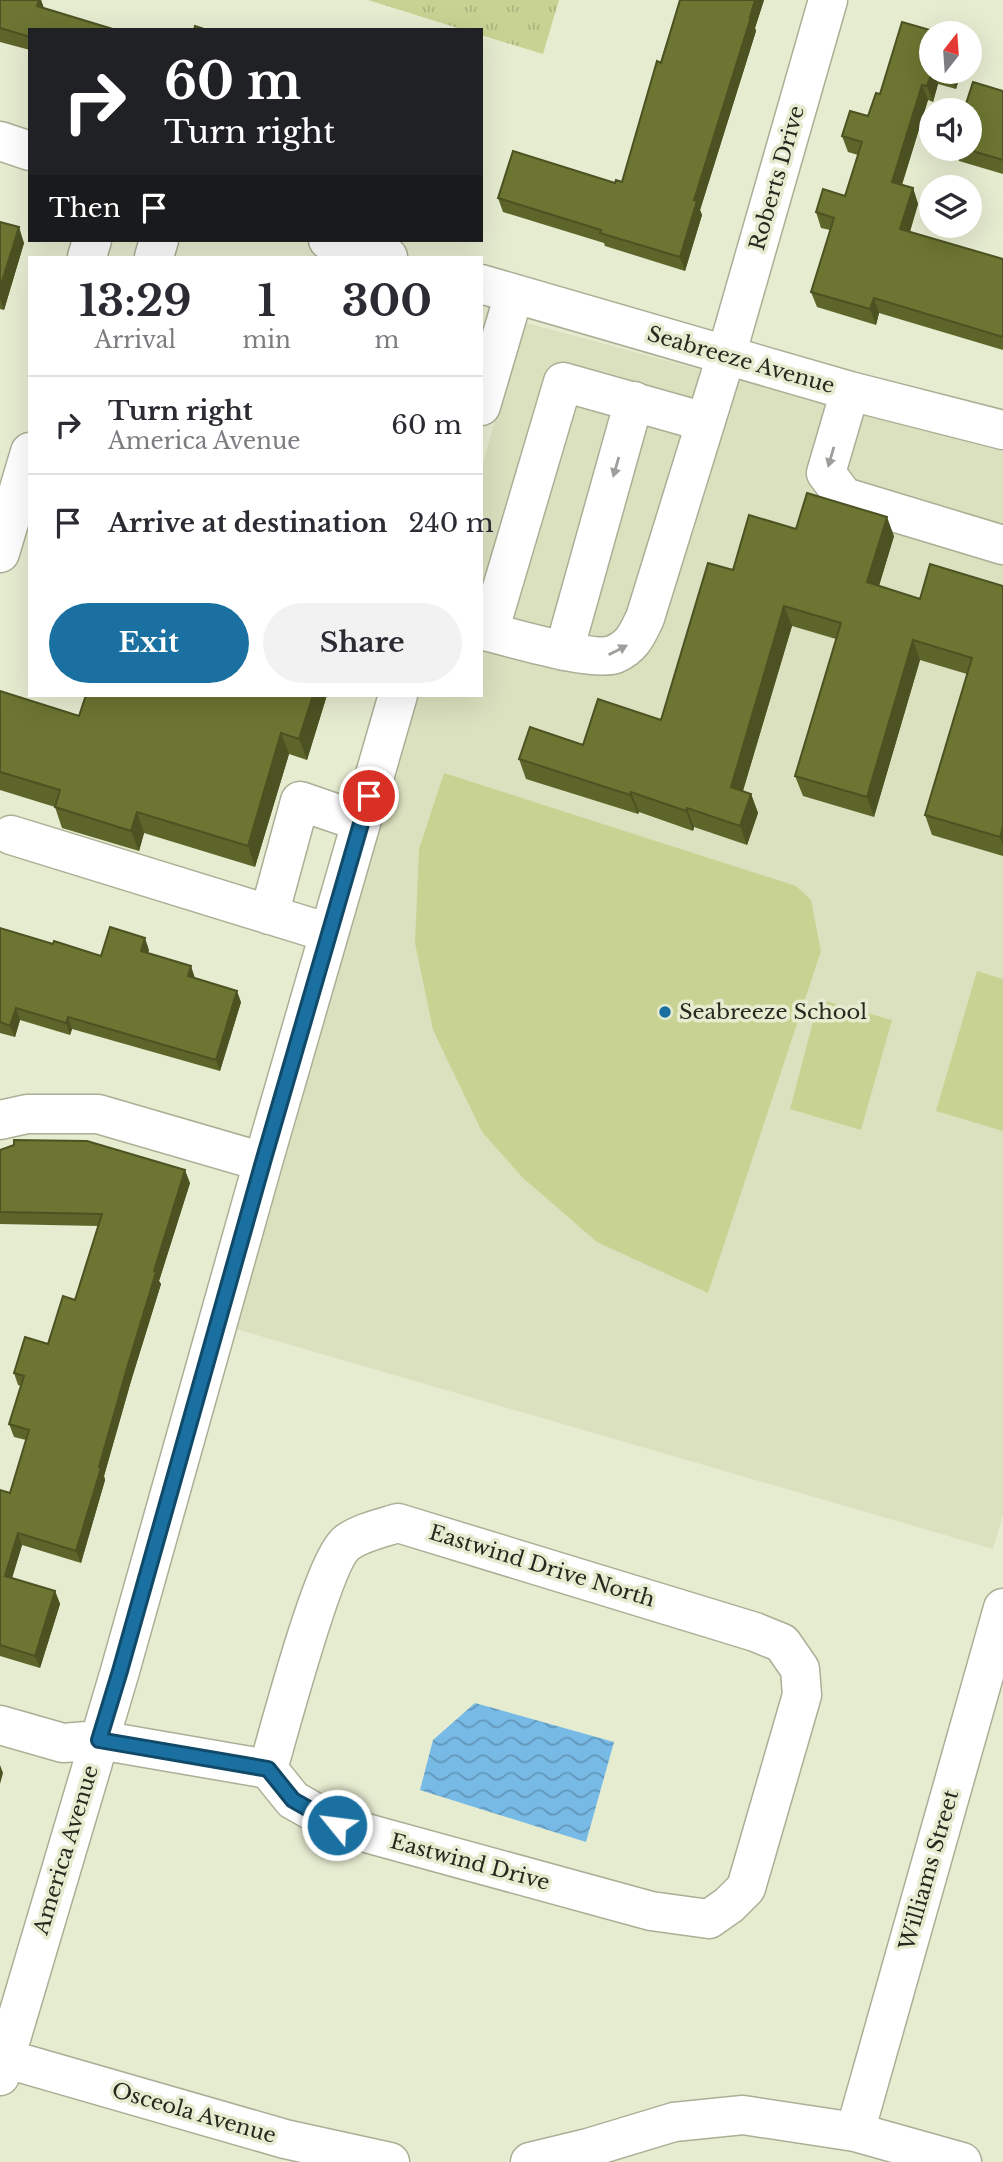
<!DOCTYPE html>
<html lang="en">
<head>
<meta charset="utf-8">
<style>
	body { margin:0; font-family:"Libre Baskerville",serif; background:#f2f2f3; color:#2b2b33; height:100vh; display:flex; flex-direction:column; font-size:26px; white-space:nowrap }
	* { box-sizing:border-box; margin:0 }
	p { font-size:23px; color:#7c7c81 }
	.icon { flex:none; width:38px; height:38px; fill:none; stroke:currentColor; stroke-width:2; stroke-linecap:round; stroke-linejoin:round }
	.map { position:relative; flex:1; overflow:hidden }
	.details { position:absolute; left:28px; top:256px; width:455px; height:441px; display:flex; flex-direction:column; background:#fff; border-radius:0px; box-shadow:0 7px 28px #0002 }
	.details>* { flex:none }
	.hud { position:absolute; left:28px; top:28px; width:455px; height:214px; border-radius:0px; box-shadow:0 7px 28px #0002; background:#202124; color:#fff; overflow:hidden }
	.needle { width:46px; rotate:17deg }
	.controls { position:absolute; left:919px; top:21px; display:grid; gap:14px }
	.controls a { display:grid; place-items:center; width:63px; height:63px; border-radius:50%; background:#fff; box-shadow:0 7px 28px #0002; font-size:35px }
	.pin { position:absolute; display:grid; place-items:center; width:60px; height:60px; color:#fff; margin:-30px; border:4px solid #fff; border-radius:50%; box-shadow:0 2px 7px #0007 }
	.me { position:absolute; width:77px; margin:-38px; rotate:299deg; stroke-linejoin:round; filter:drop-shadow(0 0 5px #0008) }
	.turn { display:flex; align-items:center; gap:24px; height:147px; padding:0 21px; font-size:32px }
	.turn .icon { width:91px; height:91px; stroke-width:2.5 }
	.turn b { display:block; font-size:49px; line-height:60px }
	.then { display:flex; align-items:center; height:66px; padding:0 21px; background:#0003; gap:14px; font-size:26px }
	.eta { display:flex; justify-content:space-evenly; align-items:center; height:119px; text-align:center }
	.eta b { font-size:42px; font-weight:800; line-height:49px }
	.action { display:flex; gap:14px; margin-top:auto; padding:14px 21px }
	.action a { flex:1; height:80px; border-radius:42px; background:#1a71a1; color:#fff; font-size:28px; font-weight:800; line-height:80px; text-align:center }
	.action a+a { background:#f2f2f3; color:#2b2b33 }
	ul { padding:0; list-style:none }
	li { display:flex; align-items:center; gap:21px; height:98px; padding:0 21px; border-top:2px solid #e1e1e2 }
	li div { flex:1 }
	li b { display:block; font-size:26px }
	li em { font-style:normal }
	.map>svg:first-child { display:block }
	.built { fill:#dbe1bf }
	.grass { fill:url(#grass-tufts) }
	.park { fill:#c8d393 }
	.water { fill:url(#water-waves) }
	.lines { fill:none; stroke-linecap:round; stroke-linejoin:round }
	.minor-casing { stroke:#aaaf95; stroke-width:41 }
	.minor { stroke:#fff; stroke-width:38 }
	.wall { fill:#5d652a }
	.shaded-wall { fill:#4c5222 }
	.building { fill:#6c7531; stroke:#4c5222; stroke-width:2 }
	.oneway { fill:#9e9f9a }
	.route-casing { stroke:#114969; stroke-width:18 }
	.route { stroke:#1a71a1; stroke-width:12 }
	.poi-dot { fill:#1a71a1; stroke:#e6ecd0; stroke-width:2.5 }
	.labels { text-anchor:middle; stroke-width:7; stroke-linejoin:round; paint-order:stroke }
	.street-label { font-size:21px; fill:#27291f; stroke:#e6ecd0 }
	.poi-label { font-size:21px; fill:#27291f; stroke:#e6ecd0; text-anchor:start }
</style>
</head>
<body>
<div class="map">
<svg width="1003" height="2162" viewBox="0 0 1003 2162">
	<defs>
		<pattern id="grass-tufts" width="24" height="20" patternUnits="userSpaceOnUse" patternTransform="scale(1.75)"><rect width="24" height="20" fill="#c8d393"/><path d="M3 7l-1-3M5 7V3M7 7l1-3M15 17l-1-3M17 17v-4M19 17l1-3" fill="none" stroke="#acb57e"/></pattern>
		<pattern id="water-waves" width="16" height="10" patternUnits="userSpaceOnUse" patternTransform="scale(1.75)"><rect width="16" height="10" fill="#77bae6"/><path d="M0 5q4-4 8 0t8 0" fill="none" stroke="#6297ba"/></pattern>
	</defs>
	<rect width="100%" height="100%" fill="#e6ecd0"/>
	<path class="built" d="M 523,322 L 1003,451 L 1003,1515 L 993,1549 L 236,1329 L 417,695 L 481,695 L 481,470 Z"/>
	<path class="grass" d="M 368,0 L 559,0 L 543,54 L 481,35 L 481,30 L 464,30 Z"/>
	<path class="park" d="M 444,773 L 796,886 L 811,900 L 821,951 L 708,1293 L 597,1242 L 523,1178 L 482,1132 L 433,1030 L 415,943 L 419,849 Z
		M 977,971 L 1003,979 L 1003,1131 L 936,1111 Z
		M 819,999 L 892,1020 L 861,1130 L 790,1109 Z"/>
	<path class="water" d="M 475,1703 L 614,1742 L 586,1842 L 420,1790 L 433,1740 Z"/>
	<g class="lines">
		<g class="minor-casing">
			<path id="minor" d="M 0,141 L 30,151
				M 328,240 L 388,257
				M 87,257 L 92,240
				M 154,257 L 159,240
				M 481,284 L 850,391 L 1003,430
				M 850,391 L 826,473 L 844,497 L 1003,545
				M 481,406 L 514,294
				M 0,553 L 30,452
				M 481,630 C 506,636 595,663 615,654 C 633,646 637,634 645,618 L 726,356 L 828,0
				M 489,632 L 563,382 L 705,422
				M 564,651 L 634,401
				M 11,835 L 329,933
				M 269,915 L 300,801 L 361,822
				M 0,1120 L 27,1114 L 98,1114 L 263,1162
				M 0,1725 L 63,1743 L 99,1740 L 268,1769 L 293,1800 L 337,1825 L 651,1911 L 709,1919 L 729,1905 L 746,1888 L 802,1695 L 800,1669 L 782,1643 L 755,1632 L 398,1523 C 382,1528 362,1532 348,1542 C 324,1558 279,1732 268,1769
				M 0,2057 L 285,2139 L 390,2162
				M 0,2076 L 120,1671 L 263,1162 L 398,695
				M 855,2132 L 1003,1608
				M 530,2162 L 588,2148 L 674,2122 L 743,2115 L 855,2132 L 962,2162"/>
		</g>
		<use href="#minor" class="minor"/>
	</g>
	<path class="wall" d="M 0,0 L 41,0 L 44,8 L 30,30 L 30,50 L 0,42 Z
		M 680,0 L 764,0 L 755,28 L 756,31 L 700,210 L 702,215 L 685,271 L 605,246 L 604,243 L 503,212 L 498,198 L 622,182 Z
		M 931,72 L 961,72 L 956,89 L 938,84 L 933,102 L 928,100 L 902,185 L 913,188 L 918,204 L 910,232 L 1003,259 L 1003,350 L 879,313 L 876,325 L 817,307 L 811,292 L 830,230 L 821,228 L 816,212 L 845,196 L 858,155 L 848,152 L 842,136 L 868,116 L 880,94 Z
		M 1003,91 L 1003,174 L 959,161 L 955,149 L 970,149 Z
		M 0,222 L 24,243 L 4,310 L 0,309 Z
		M 796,529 L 894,536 L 879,586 L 920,599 L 1003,586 L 1003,856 L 932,835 L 925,815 L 967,674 L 920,660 L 874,817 L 803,796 L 795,776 L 836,639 L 792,626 L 743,791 L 751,794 L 758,813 L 747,845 L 694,827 L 693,831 L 639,812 L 638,814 L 526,779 L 519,759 L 583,745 L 661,720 L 733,570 Z
		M 0,691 L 79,716 L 86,695 L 327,695 L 307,760 L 289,754 L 255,867 L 144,833 L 139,851 L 62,828 L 55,807 L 0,790 Z
		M 0,928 L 53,944 L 101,956 L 149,950 L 148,953 L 241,1002 L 220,1071 L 72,1029 L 70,1035 L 20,1020 L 15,1037 L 0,1033 Z
		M 0,1150 L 190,1183 L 159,1281 L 161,1284 L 131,1381 L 104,1476 L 105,1480 L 81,1563 L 22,1545 L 12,1578 L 55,1591 L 60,1604 L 40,1668 L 0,1656 L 0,1490 L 10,1493 L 26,1440 L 14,1437 L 9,1424 L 21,1386 L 18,1385 L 14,1373 L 48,1344 L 75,1300 L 98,1226 L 0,1224 Z"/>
	<path class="shaded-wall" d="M 39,0 L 41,0 L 45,12 L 37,6 Z
		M 755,0 L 764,0 L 755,28 L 756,31 L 700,210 L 702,215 L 685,271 L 680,257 L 694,200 Z
		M 932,72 L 934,72 L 938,84 L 933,102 L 927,86 Z
		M 951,72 L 961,72 L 956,89 L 950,74 Z
		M 922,85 L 928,100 L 898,197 L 892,182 Z
		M 913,188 L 918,204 L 906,244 L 900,229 Z
		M 19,227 L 24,243 L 4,310 L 0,299 L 0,288 Z
		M 874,298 L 879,313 L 876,325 L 870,309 Z
		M 887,517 L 894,536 L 874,602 L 867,582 Z
		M 784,606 L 792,626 L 738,807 L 731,787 Z
		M 913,640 L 920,660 L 874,817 L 867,797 Z
		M 313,695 L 327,695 L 307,760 L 299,739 Z
		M 281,733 L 289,754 L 255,867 L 248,846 Z
		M 631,792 L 639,812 L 638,814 L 630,795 Z
		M 751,794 L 758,813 L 747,845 L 740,826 Z
		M 687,808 L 694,827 L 693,831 L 686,811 Z
		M 137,812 L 144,833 L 139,851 L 131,831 Z
		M 1003,826 L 1003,846 L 1000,837 Z
		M 145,938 L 149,950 L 145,963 L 141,951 Z
		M 191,966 L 195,978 L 188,976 Z
		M 237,991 L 241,1002 L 220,1071 L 216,1060 Z
		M 16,1008 L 20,1020 L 15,1037 L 10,1026 Z
		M 68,1017 L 72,1029 L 70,1035 L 66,1023 Z
		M 185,1170 L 190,1183 L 159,1281 L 161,1284 L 131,1381 L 104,1476 L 105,1480 L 81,1563 L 76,1551 L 99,1467 L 154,1271 Z
		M 18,1533 L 22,1545 L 9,1588 L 5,1576 Z
		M 55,1591 L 60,1604 L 40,1668 L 35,1656 Z
		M 0,1765 L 3,1773 L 0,1784 Z"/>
	<path class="building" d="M 0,0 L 39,0 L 37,6 L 116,30 L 30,30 L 30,37 L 0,28 Z
		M 680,0 L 755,0 L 750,17 L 751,17 L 694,200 L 697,201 L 680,257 L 600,233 L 601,230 L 498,198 L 513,151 L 615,183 L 616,180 L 622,182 L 657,61 L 661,63 Z
		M 902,22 L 940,33 L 931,33 L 932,72 L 927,86 L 922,85 L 892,182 L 913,188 L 900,229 L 1003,259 L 1003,337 L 874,298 L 870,309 L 811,292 L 834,218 L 816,212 L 823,189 L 845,196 L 862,142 L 842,136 L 850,111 L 868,116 L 876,93 L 880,94 Z
		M 195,26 L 207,30 L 194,30 Z
		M 973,82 L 1003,91 L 1003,160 L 966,149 L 970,149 L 970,110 L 964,110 Z
		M 0,222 L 19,227 L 0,288 Z
		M 807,493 L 887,517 L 867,582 L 920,599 L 930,564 L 1003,586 L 1003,826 L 1000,837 L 925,815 L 972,658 L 913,640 L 867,797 L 795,776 L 841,623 L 784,606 L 731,787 L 751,794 L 740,826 L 687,808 L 686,811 L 631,792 L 630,795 L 519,759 L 530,727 L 583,745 L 598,699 L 661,720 L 708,563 L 733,570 L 749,515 L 796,529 Z
		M 0,691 L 79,716 L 86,695 L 313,695 L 299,739 L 281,733 L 248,846 L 137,812 L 131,831 L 55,807 L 60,790 L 0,772 Z
		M 110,927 L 145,938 L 141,951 L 191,966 L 188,976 L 237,991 L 216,1060 L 68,1017 L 66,1023 L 16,1008 L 10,1026 L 0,1022 L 0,928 L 53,944 L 54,941 L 101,956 Z
		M 14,1140 L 87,1141 L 185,1170 L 154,1271 L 156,1272 L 127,1368 L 99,1467 L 101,1468 L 76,1551 L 18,1533 L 5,1576 L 55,1591 L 35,1656 L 0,1645 L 0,1490 L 10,1493 L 29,1430 L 9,1424 L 24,1376 L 14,1373 L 25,1337 L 48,1344 L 63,1296 L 75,1300 L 102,1214 L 0,1212 L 0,1150 L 14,1145 Z"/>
	<defs><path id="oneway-solid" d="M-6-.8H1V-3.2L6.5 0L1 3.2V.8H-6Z" transform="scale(1.75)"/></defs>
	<g class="oneway">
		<use href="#oneway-solid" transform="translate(831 457) rotate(106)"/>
		<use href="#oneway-solid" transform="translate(616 467) rotate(106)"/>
		<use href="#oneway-solid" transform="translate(618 650) rotate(-27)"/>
	</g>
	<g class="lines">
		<g class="route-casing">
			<path id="route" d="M 337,1825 L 293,1800 L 268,1769 L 99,1740 L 120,1671 L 263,1162 L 369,796"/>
		</g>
		<use href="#route" class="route"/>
	</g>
	<circle class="poi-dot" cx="665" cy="1012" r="7"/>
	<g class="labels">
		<g class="street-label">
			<text transform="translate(777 178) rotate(-74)" y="7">Roberts Drive</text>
			<text transform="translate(741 360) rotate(16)" y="7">Seabreeze Avenue</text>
			<text transform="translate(542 1566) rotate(17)" y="7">Eastwind Drive North</text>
			<text transform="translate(66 1850) rotate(-73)" y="7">America Avenue</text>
			<text transform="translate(470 1862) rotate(15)" y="7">Eastwind Drive</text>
			<text transform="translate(929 1870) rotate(-74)" y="7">Williams Street</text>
			<text transform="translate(194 2113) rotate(16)" y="7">Osceola Avenue</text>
		</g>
		<g class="poi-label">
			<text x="679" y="1019">Seabreeze School</text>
		</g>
	</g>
</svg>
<div class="controls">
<a><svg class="needle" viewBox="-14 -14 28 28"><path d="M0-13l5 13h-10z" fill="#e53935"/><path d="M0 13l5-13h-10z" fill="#7c7c81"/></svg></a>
<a><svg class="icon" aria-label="sound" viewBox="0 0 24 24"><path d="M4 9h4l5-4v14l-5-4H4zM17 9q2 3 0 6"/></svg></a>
<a><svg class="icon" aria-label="layers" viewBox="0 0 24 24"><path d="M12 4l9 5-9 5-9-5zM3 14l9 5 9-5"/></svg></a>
</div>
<div class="pin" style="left:369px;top:796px;background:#d93025"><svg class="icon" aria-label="arrive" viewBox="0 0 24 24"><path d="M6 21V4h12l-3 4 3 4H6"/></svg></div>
<svg class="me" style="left:337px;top:1825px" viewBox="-20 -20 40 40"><circle r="17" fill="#1a71a1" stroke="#fff" stroke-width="3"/><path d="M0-11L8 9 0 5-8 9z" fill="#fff"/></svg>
<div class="hud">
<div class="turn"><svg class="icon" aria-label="right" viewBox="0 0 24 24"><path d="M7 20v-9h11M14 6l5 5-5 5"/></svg><div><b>60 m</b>Turn right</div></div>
<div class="then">Then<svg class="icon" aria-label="arrive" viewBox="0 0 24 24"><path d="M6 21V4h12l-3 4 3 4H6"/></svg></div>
</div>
<section class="details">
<div class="eta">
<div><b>13:29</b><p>Arrival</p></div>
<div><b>1</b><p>min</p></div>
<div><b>300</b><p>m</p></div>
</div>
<ul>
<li><svg class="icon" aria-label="right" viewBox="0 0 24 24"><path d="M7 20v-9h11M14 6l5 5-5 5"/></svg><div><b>Turn right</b><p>America Avenue</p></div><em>60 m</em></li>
<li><svg class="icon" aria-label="arrive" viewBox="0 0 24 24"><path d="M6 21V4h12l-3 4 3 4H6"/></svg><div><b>Arrive at destination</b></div><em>240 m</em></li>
</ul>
<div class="action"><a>Exit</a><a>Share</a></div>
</section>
</div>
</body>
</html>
